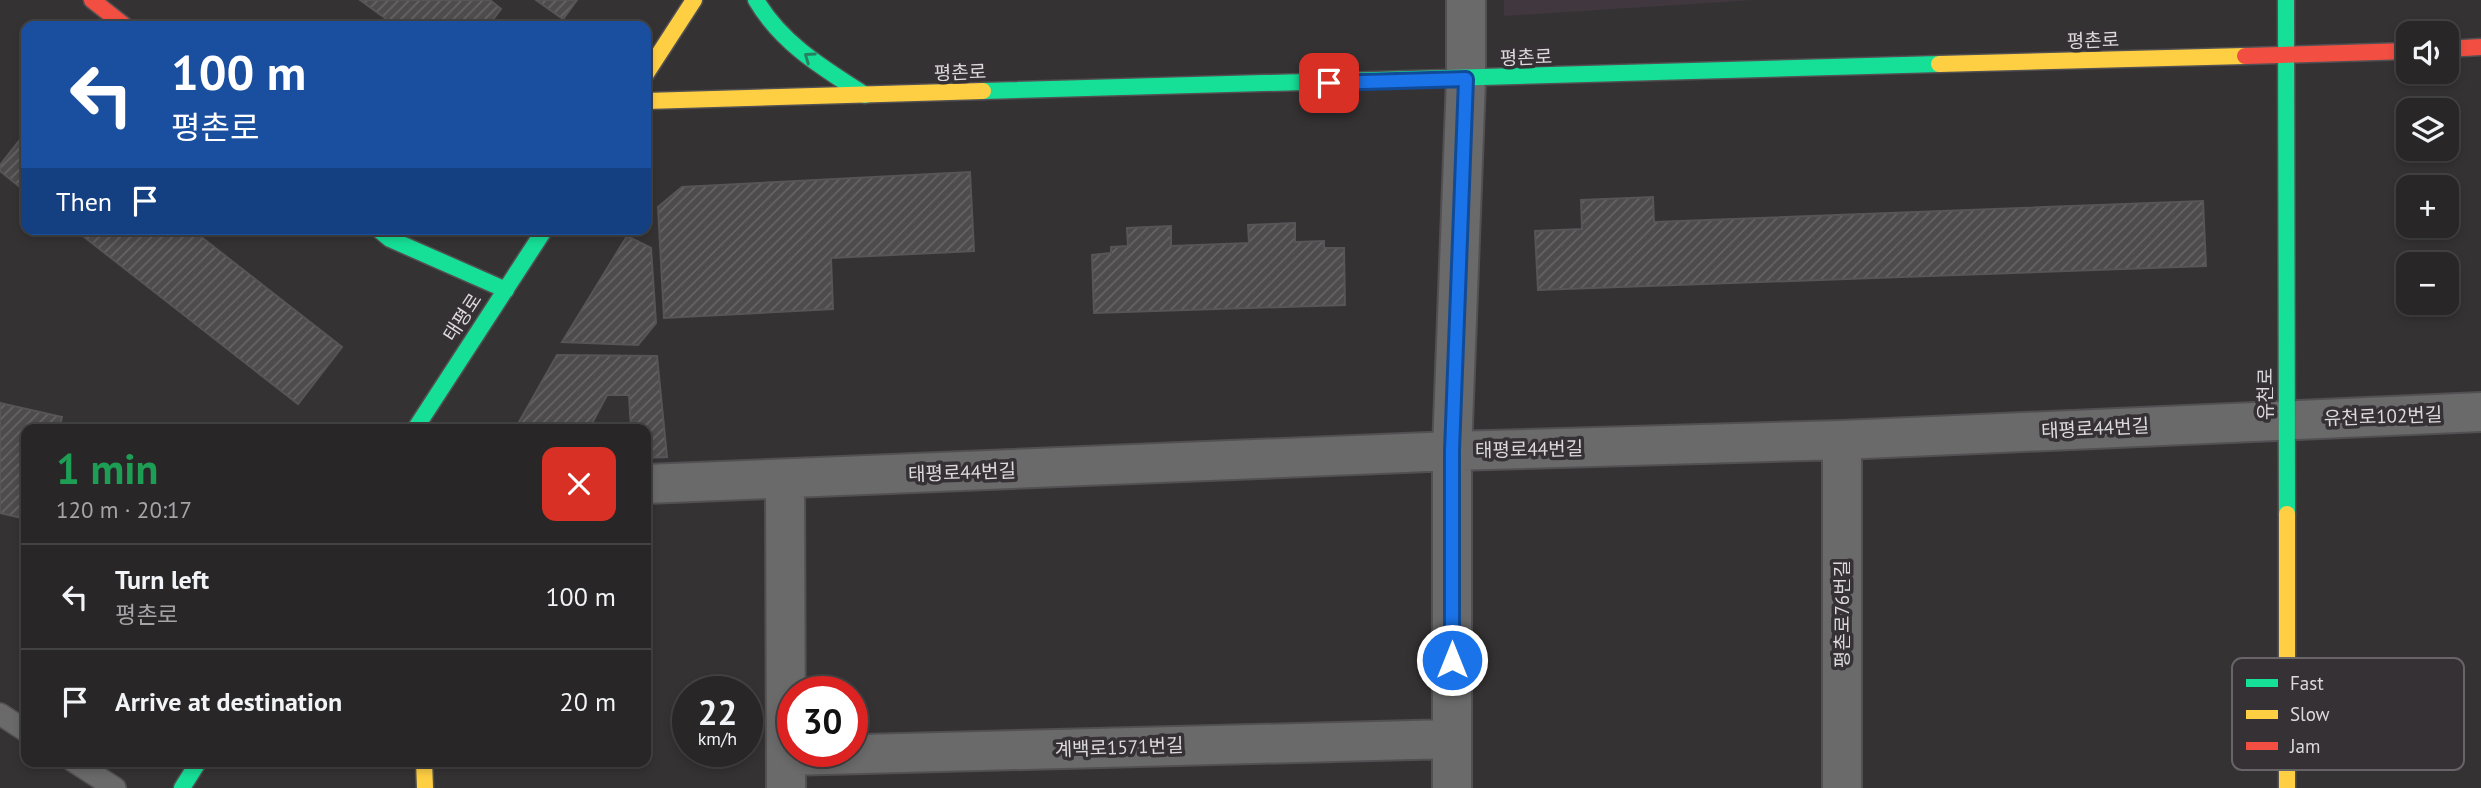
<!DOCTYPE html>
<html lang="en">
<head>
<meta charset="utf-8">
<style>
	body { margin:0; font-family:"PT Sans","Noto Sans KR",sans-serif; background:#343233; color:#f1f3f6; height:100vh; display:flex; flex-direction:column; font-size:26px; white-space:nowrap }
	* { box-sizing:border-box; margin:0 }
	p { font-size:23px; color:#a5a5a7 }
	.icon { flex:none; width:38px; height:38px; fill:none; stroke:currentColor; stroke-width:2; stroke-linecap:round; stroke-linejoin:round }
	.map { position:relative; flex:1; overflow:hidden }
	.panel { position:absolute; left:21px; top:424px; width:630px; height:343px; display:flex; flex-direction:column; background:#282627; border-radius:14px; box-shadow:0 4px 10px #0003,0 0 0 2px #444344 }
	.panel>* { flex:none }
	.top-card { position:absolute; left:21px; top:21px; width:630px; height:214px; border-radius:14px; box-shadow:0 4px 10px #0003,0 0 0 2px #444344; background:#1a4fa0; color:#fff; overflow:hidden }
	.buttons { position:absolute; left:2396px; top:21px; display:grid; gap:14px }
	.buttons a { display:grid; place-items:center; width:63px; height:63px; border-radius:14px; background:#282627; box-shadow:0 4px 10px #0003,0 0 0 2px #444344; font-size:35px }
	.speed { position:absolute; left:672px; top:676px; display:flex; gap:14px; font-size:35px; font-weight:700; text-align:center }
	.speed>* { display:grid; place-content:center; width:91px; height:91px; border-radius:50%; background:#282627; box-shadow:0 4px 10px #0003,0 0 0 2px #444344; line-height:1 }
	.speed small { font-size:18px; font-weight:400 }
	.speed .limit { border:10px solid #d22; background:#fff; color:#111 }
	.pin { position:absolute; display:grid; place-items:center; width:60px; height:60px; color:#fff; margin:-30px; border-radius:14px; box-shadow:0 4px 10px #0006 }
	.me { position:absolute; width:77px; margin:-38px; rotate:0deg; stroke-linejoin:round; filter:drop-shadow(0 0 5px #0008) }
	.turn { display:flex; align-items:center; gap:24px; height:147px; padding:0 35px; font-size:32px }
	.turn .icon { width:91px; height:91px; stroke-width:2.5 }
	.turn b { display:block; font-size:49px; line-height:60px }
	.then { display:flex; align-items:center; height:66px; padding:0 35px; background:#0003; gap:14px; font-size:26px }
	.round { display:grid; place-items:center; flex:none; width:74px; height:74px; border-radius:14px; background:#343233 }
	.headline { display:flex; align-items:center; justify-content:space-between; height:119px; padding:0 35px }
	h1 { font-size:42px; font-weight:800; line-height:52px; color:#1e9e55 }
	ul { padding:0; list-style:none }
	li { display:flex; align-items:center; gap:21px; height:105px; padding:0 35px; border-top:2px solid #444344 }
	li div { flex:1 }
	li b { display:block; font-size:26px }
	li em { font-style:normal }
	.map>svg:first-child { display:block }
	.built { fill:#41383f }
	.building { fill:url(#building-hatch); stroke:#575557; stroke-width:2 }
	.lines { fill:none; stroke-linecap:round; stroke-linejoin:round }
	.lane-casing { stroke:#525052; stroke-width:24 }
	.street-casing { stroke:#525052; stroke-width:42 }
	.fast-casing { stroke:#525052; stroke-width:19 }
	.slow-casing { stroke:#525052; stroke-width:19 }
	.jam-casing { stroke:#525052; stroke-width:19 }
	.lane { stroke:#6b6a6b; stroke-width:21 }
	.street { stroke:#6b6a6b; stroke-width:38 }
	.fast { stroke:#16e098; stroke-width:16 }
	.slow { stroke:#ffcf43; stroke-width:16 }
	.jam { stroke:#f24e42; stroke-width:16 }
	.oneway { stroke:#288062 }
	.route-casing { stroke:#114b97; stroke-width:18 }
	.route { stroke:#1a73e8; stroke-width:12 }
	.labels { text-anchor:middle; stroke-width:7; stroke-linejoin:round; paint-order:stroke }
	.street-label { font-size:19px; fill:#dcdadc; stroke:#363135 }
	.key { fill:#363135; stroke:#686467; stroke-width:2 }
	.key-label { font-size:19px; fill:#dcdadc }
</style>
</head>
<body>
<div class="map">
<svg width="2481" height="788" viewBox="0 0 2481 788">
	<defs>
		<pattern id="building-hatch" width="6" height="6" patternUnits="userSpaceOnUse" patternTransform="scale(1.75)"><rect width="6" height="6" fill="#4e4b4c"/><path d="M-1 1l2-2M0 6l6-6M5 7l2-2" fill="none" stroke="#676465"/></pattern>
	</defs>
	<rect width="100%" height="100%" fill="#353234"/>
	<path class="built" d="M 1504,0 L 1753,0 L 1504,16 Z"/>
	<path class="building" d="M 360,0 L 490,0 L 501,9 L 488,26 L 396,26 Z
		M 536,0 L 577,0 L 563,19 Z
		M 26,132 L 26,192 L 0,171 L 0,165 Z
		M 970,172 L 974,251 L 831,258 L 833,309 L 664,318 L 658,207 L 682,187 Z
		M 1653,197 L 1654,222 L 2203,201 L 2206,266 L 1538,290 L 1535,231 L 1582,229 L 1581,200 Z
		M 1295,223 L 1295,242 L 1324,241 L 1324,248 L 1344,248 L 1345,305 L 1094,313 L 1092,255 L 1111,253 L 1111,247 L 1128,246 L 1127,228 L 1171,226 L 1171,246 L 1249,243 L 1248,225 Z
		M 74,229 L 191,229 L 342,347 L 298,404 Z
		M 627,236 L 651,248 L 656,323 L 638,345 L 562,342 Z
		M 557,355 L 657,356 L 667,457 L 646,458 L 646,429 L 631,429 L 629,395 L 607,395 L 589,429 L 515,429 Z
		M 0,403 L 62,417 L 59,429 L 26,429 L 26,519 L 0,513 Z"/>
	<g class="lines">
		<g class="lane-casing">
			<path id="lane" d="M 0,714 L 26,731
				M 73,761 L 115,788"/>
		</g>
		<g class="street-casing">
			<path id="street" d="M 1842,440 L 1842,788
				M 785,479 L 786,788
				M 646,484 L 1452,451 L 1842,440 L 2481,412
				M 786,756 L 1452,739
				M 1452,788 L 1452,451 L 1466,79 L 1466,0"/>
		</g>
		<g class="fast-casing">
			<path id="fast" d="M 756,0 C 782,44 823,68 865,95
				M 2286,0 L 2287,514
				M 983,91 L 1939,64
				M 378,229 L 390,239 L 506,290
				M 415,429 L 545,229
				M 182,788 L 199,761"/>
		</g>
		<g class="slow-casing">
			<path id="slow" d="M 1939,64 L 2245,56
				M 646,74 L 694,0
				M 646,101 L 983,91
				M 2287,514 L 2287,788
				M 424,761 L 425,788"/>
		</g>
		<g class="jam-casing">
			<path id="jam" d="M 92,0 L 125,26
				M 2446,49 L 2481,47
				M 2245,56 L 2408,51"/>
		</g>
		<use href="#lane" class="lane"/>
		<use href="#street" class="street"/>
		<use href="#fast" class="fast"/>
		<use href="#slow" class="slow"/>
		<use href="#jam" class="jam"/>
	</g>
	<defs><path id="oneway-chevron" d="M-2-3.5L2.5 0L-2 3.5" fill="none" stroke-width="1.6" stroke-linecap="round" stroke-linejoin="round" transform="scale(1.75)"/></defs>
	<use class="oneway" href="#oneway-chevron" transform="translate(809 57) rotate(-145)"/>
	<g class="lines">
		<g class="route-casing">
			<path id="route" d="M 1329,83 L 1466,79 L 1452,451 L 1452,660"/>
		</g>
		<use href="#route" class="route"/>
	</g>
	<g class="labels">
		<g class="street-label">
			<text transform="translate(2093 40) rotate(-2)" y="7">평촌로</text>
			<text transform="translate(1526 57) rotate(-2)" y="7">평촌로</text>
			<text transform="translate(960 72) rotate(-2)" y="7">평촌로</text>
			<text transform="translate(462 317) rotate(-57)" y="7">태평로</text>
			<text transform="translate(2265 394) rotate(-90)" y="7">유천로</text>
			<text transform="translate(2383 416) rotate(-2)" y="7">유천로102번길</text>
			<text transform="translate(2095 428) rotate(-3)" y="7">태평로44번길</text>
			<text transform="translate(1529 449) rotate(-1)" y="7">태평로44번길</text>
			<text transform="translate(962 472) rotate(-2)" y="7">태평로44번길</text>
			<text transform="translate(1842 614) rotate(-90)" y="7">평촌로76번길</text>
			<text transform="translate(1119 747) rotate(-2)" y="7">계백로1571번길</text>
		</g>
	</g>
	<rect x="2232" y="658" width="232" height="112" rx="10" class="key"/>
	<rect x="2246" y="679" width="32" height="8" fill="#16e098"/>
	<rect x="2246" y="710" width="32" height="9" fill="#ffcf43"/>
	<rect x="2246" y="742" width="32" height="8" fill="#f24e42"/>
	<g class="key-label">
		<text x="2290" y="690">Fast</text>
		<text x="2290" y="721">Slow</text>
		<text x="2290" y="753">Jam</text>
	</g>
</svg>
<div class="buttons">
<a><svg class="icon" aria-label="sound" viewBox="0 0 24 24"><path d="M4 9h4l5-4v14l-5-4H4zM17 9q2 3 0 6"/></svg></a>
<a><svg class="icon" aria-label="layers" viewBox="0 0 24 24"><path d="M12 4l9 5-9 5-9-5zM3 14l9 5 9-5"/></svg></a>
<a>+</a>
<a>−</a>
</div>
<div class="speed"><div>22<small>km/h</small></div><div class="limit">30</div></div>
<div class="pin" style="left:1329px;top:83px;background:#d93025"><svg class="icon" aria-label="arrive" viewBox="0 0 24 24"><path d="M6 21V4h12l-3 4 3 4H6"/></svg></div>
<svg class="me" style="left:1452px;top:660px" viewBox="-20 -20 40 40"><circle r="17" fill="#1a73e8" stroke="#fff" stroke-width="3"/><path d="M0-11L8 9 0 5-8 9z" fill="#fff"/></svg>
<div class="top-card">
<div class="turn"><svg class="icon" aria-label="left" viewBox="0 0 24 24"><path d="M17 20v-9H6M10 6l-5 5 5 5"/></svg><div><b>100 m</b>평촌로</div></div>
<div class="then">Then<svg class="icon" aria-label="arrive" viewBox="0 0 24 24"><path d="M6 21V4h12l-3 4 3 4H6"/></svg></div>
</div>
<section class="panel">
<div class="headline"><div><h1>1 min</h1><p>120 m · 20:17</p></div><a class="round" style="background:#d93025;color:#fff"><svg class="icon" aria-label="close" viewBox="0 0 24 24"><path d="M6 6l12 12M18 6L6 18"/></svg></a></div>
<ul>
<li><svg class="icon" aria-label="left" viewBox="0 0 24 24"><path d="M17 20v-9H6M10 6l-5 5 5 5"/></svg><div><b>Turn left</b><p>평촌로</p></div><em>100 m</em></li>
<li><svg class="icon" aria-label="arrive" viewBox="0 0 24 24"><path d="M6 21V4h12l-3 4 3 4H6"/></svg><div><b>Arrive at destination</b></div><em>20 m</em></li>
</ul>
</section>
</div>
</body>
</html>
